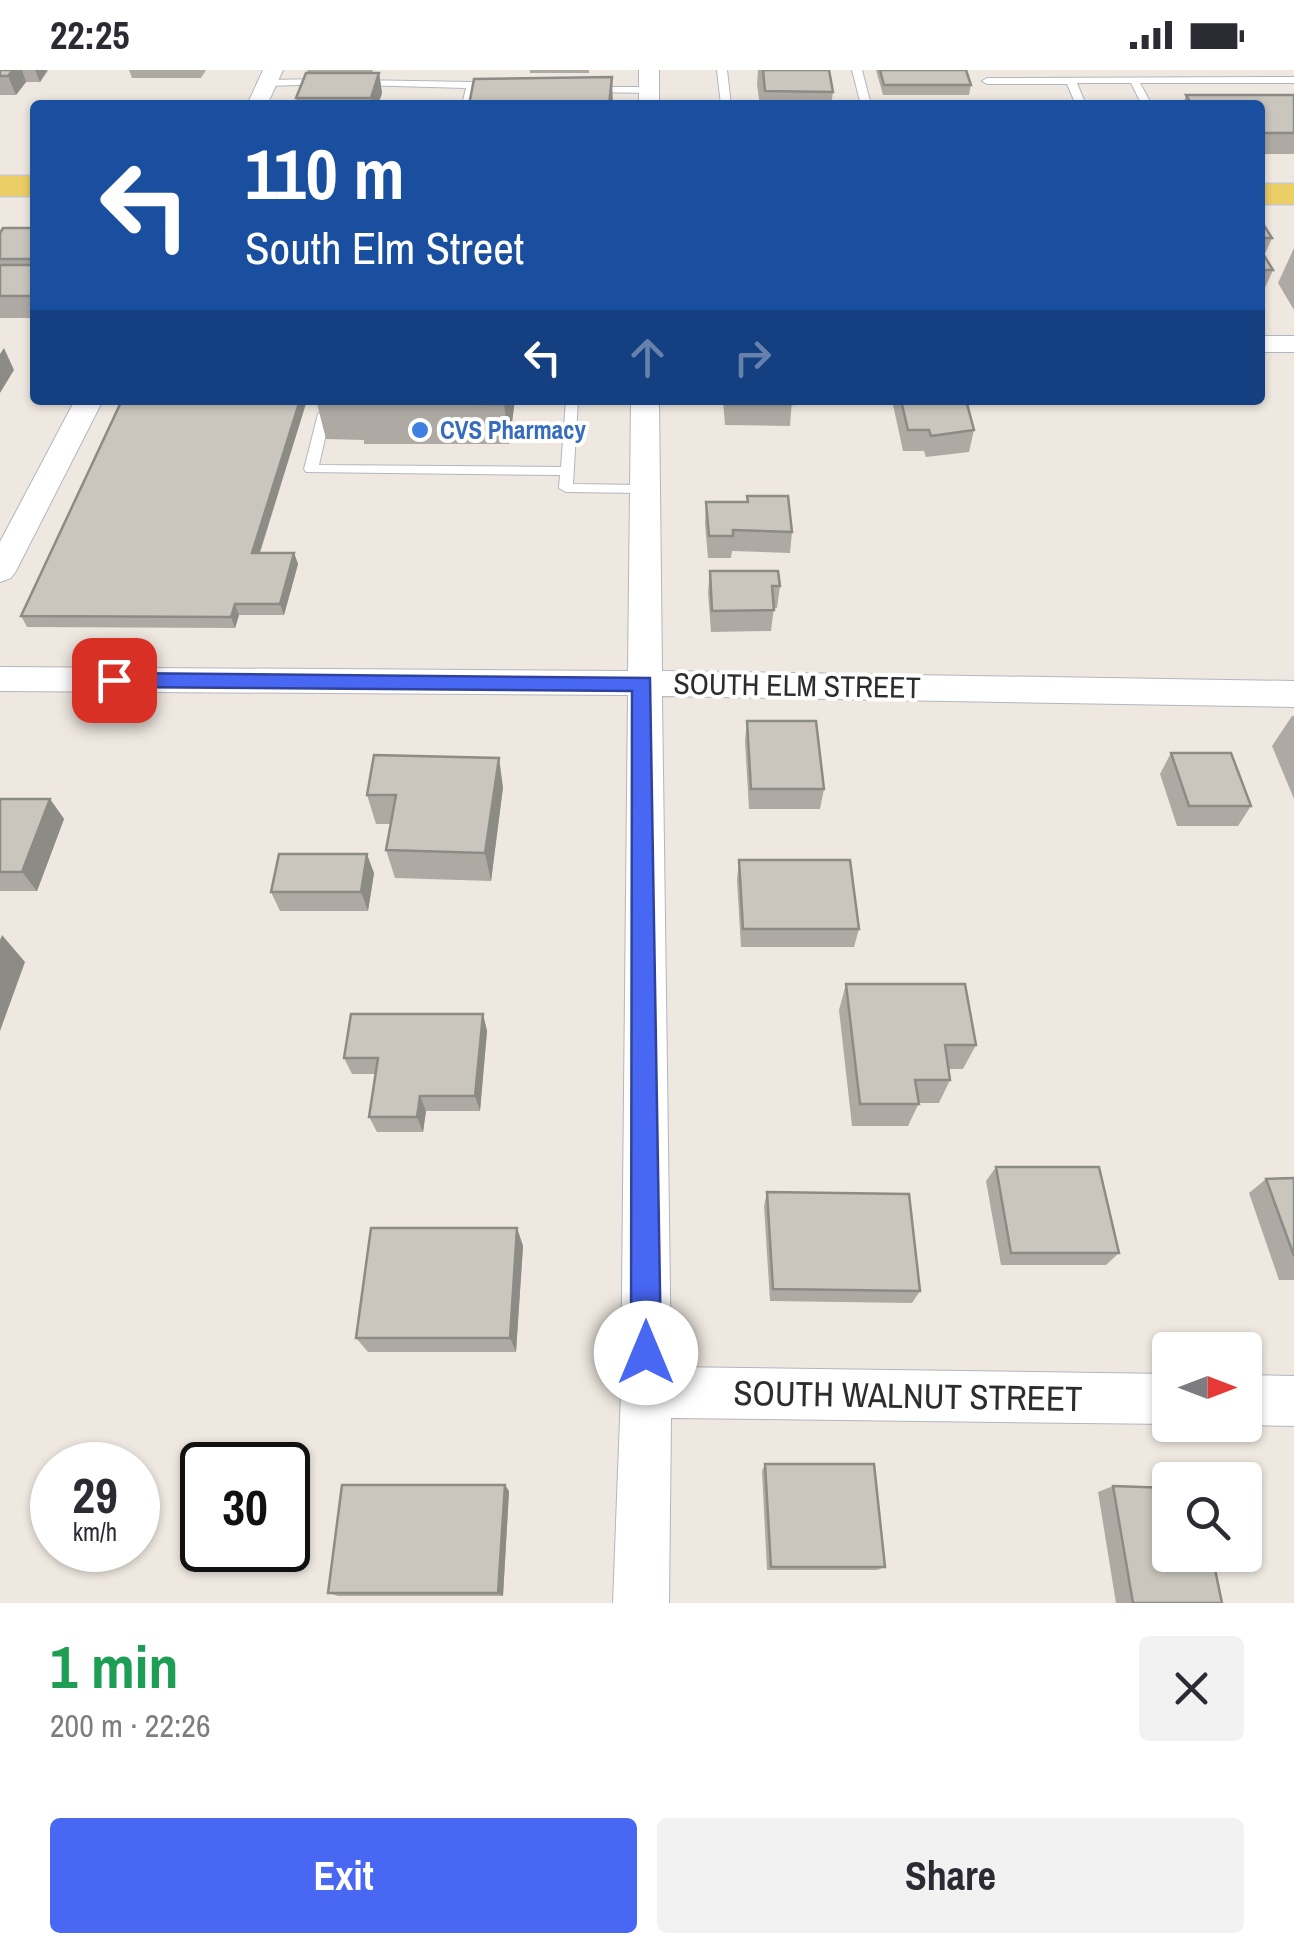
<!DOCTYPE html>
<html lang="en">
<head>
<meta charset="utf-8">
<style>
	body { margin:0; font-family:"Archivo Narrow",sans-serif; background:#f2f2f3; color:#2b2b33; height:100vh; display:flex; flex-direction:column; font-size:38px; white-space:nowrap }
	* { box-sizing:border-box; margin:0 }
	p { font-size:32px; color:#7c7c81 }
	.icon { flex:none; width:55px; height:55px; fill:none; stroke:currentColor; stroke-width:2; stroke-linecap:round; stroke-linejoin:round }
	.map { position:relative; height:1533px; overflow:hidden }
	.drawer { display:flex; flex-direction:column; background:#fff; flex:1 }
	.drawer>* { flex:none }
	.guide { position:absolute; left:30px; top:30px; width:1235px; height:305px; border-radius:10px; box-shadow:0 2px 8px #0004; background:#1a4fa0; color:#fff; overflow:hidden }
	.needle { width:65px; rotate:90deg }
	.fabs { position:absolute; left:1152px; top:1262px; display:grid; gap:20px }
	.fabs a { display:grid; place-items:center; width:110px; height:110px; border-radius:10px; background:#fff; box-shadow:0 2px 8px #0004; font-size:50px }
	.speed { position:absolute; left:30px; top:1372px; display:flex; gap:20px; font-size:50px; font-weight:700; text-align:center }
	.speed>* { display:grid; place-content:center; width:130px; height:130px; border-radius:50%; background:#fff; box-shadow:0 2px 8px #0004; line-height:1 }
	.speed small { font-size:25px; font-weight:400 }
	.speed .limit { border:5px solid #111; border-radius:15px; background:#fff; color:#111 }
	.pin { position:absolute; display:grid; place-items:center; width:85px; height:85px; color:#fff; margin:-42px; border-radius:20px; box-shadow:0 5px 15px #0006 }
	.me { position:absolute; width:110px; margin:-55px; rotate:0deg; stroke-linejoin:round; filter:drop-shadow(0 0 8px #0008) }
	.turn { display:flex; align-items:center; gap:35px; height:210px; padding:0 50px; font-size:45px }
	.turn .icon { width:130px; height:130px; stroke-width:2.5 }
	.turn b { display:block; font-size:70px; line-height:85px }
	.lanes { display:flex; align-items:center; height:95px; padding:0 50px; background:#0003; justify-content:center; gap:50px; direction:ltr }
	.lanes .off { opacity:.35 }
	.round { display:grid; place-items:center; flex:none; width:105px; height:105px; border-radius:10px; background:#f2f2f3 }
	.overview { display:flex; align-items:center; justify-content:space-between; height:170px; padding:0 50px }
	h1 { font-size:60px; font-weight:800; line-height:75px; color:#1e9e55 }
	.button { display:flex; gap:20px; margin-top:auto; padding:20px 50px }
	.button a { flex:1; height:115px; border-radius:10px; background:#4867f3; color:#fff; font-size:40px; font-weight:800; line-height:115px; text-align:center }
	.button a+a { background:#f2f2f3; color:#2b2b33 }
	.status { display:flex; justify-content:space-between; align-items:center; height:70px; padding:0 50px; background:#fff; direction:ltr }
	.status svg { height:28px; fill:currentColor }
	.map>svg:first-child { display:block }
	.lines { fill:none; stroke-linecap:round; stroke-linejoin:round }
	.service-casing { stroke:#b3b6c0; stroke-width:2 }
	.minor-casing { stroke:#b3b6c0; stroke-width:2 }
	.primary-casing { stroke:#c8c8c8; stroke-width:3 }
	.service { fill:#fff; fill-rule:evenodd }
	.minor { fill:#fff; fill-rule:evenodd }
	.primary { fill:#ecce67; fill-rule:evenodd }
	.wall { fill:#aeaaa3 }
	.shaded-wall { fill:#8d8b85 }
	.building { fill:#cac6be; stroke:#8d8b85; stroke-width:2.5 }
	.route { fill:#4867f3; stroke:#2f439e; stroke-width:2.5 }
	.shop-dot { fill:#3f7fe0; stroke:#fff; stroke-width:4 }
	.labels { text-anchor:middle; stroke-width:8; stroke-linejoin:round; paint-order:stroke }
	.far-shop-label { font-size:25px; font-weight:bold; fill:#366cbe; stroke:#fff; text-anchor:start }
	.street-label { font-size:30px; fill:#2d2d2d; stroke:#fff }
	.near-street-label { font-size:35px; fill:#2d2d2d; stroke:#fff }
</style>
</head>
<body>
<div class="status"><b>22:25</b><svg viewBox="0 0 49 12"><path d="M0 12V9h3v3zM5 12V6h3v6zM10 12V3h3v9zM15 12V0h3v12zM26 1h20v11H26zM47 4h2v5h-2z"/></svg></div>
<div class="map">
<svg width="1294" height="1533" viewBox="0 0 1294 1533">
	<rect width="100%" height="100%" fill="#eee8e0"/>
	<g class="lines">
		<g class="service-casing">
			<path id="service" d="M 717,0 L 727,0 L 731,35 L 721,35 Z
				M 852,0 L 862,0 L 871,35 L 861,35 Z
				M 1294,7 L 1294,13 L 1140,13 L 1152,35 L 1142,35 L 1131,13 L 1077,13 L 1086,35 L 1076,35 L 1067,14 L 987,14 L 982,11 L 987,8 Z
				M 323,9 L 326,10 L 326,14 L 267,16 L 262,13 L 267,10 Z
				M 356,10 L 471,12 L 498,16 L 493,19 L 475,18 L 472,35 L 462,35 L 466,18 L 359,15 L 356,14 Z
				M 586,17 L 649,17 L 654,20 L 649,23 L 589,22 L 586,21 Z
				M 334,330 L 348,330 L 330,346 L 319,395 L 561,397 L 566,330 L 578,330 L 573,414 L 643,415 L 650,419 L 643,423 L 566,422 L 559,418 L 560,405 L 306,402 L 304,399 L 318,344 Z"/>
		</g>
		<g class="minor-casing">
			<path id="minor" d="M 263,0 L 283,0 L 267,35 L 247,35 Z
				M 639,0 L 659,0 L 659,35 L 639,35 Z
				M 1260,266 L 1294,266 L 1294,282 L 1260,282 Z
				M 75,330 L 103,330 L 16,501 L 11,508 L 0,512 L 0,472 Z
				M 631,330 L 659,330 L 662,601 L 1294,611 L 1294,637 L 662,626 L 671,1297 L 1170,1304 L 1170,1354 L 671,1348 L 669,1533 L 613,1533 L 621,1322 L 628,625 L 0,621 L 0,597 L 628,601 Z
				M 1245,1305 L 1294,1306 L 1294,1356 L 1244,1355 Z"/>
		</g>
		<g class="primary-casing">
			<path id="primary" d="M 0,106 L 35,106 L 35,126 L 0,126 Z
				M 1260,114 L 1294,114 L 1294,134 L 1260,134 Z"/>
		</g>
		<use href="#service" class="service"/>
		<use href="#minor" class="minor"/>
		<use href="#primary" class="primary"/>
	</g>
	<path class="wall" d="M 0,0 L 47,0 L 48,1 L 40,12 L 26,12 L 16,25 L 0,25 Z
		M 129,0 L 206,0 L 201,8 L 132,8 Z
		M 307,0 L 373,0 L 372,3 L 379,3 L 382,23 L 378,35 L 298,35 L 296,28 L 308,3 Z
		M 530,0 L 589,0 L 589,3 L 530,3 Z
		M 758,0 L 829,0 L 833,22 L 831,35 L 760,35 L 757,15 Z
		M 876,0 L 966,0 L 971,15 L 969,25 L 883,25 Z
		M 1186,25 L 1294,25 L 1294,84 L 1260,84 L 1260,35 L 1183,35 Z
		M 1260,149 L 1272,168 L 1264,186 L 1273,200 L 1260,229 Z
		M 35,158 L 35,248 L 0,248 L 0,163 Z
		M 1294,178 L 1294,240 L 1278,213 Z
		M 307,330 L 260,483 L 294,483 L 298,494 L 284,545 L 239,545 L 235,558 L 27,557 L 21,546 Z
		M 316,330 L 515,330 L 509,374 L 364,374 L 364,370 L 326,369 Z
		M 709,330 L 792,330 L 790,356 L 725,355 L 723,331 Z
		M 892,330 L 966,330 L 974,360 L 969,382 L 926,387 L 924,381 L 903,381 Z
		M 747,426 L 792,462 L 790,483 L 732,481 L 731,488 L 708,488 L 705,454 L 706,432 L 747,432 Z
		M 710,501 L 780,516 L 777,538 L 774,538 L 771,561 L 711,562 L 708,522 Z
		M 1292,646 L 1294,646 L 1294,729 L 1272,676 Z
		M 747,651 L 824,719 L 820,739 L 749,739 L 745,671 Z
		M 1171,683 L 1251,736 L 1238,756 L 1177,756 L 1160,704 Z
		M 503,717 L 491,811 L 395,808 L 386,780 L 391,754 L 376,754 L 367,725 Z
		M 0,729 L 50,729 L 64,749 L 37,821 L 0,821 Z
		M 739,790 L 859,859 L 854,877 L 741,877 L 737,810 Z
		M 374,803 L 368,841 L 280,841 L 271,822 Z
		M 846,914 L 976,975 L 963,999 L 949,999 L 950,1010 L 939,1033 L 919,1033 L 908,1056 L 852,1056 L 839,940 Z
		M 483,944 L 487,961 L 480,1041 L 426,1041 L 423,1062 L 377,1062 L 369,1047 L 376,1004 L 352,1004 L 344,988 Z
		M 996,1097 L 1119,1183 L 1106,1195 L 1001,1195 L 986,1111 Z
		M 1294,1108 L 1294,1210 L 1279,1210 L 1249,1123 L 1266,1109 Z
		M 767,1122 L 920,1221 L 912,1233 L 770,1231 L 764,1136 Z
		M 517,1158 L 523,1176 L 516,1282 L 368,1282 L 356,1268 Z
		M 765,1394 L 885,1497 L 877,1500 L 767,1500 L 762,1401 Z
		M 1113,1416 L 1222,1533 L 1116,1533 L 1098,1422 Z
		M 509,1421 L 503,1526 L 338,1526 L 328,1523 Z"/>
	<path class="shaded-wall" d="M 13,0 L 22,0 L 26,12 L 16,25 L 8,6 Z
		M 35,0 L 47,0 L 40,12 Z
		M 379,3 L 382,23 L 378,35 L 372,35 L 371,28 Z
		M 612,7 L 613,35 L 609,35 Z
		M 4,278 L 14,300 L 0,323 L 0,284 Z
		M 300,330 L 307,330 L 256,494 L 252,483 Z
		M 505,330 L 515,330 L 509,374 L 504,334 Z
		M 294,483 L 298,494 L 284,545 L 280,534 Z
		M 235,534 L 239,545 L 235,558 L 231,547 Z
		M 499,688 L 503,717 L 491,811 L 485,783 Z
		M 50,729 L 64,749 L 37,821 L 22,802 Z
		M 367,784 L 374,803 L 368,841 L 361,822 Z
		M 2,865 L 25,892 L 0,961 L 0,870 Z
		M 483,944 L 487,961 L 480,1041 L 475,1026 Z
		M 420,1026 L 426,1041 L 423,1062 L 417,1047 Z
		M 517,1158 L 523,1176 L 516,1282 L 510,1268 Z
		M 505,1415 L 509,1421 L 503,1526 L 498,1523 Z"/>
	<path class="building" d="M 0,0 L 13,0 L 8,6 L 0,6 Z
		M 763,0 L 829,0 L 833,22 L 765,21 Z
		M 880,0 L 966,0 L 971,15 L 884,15 Z
		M 306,3 L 379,3 L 371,28 L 296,28 Z
		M 612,7 L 609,35 L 469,35 L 474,9 Z
		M 1186,25 L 1294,25 L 1294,63 L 1260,63 L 1260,35 L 1192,35 Z
		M 1260,149 L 1272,168 L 1260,168 Z
		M 3,158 L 35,158 L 35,189 L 0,189 L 0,163 Z
		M 1260,179 L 1273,200 L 1260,200 Z
		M 0,195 L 35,195 L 35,226 L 0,226 Z
		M 122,330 L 300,330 L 252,483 L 294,483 L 280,534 L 235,534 L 231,547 L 21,546 Z
		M 356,330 L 505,330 L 504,334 L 355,333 Z
		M 726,330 L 792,330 L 793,334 L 726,334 Z
		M 901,330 L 966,330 L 974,360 L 931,366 L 929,360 L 908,360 Z
		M 747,426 L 788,426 L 792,462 L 733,460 L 733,466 L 709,466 L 706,432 L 748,432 Z
		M 710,501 L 778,501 L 780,516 L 772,516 L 774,540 L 712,541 Z
		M 747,651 L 816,651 L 824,719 L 751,719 Z
		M 1171,683 L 1231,683 L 1251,736 L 1189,736 Z
		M 374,685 L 499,688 L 485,783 L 386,780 L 396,725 L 367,725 Z
		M 0,729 L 50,729 L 22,802 L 0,802 Z
		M 279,784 L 367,784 L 361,822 L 271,822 Z
		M 739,790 L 850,790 L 859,859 L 743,859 Z
		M 846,914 L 965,914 L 976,975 L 945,975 L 950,1010 L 915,1010 L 919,1034 L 860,1034 Z
		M 351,944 L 483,944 L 475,1026 L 420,1026 L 417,1047 L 369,1047 L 378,988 L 344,988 Z
		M 996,1097 L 1099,1097 L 1119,1183 L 1011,1183 Z
		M 1294,1108 L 1294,1186 L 1266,1109 Z
		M 767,1122 L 909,1124 L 920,1221 L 773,1219 Z
		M 371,1158 L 517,1158 L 510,1268 L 356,1268 Z
		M 765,1394 L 874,1394 L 885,1497 L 771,1497 Z
		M 342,1415 L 505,1415 L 498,1523 L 328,1523 Z
		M 1113,1416 L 1170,1418 L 1170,1485 L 1212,1485 L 1222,1533 L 1133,1533 Z"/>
	<path class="route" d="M 114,603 L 650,608 L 661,1283 L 657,1293 L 646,1298 L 635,1293 L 631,1283 L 632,621 L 114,617 L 103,610 Z"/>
	<circle class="shop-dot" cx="420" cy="360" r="10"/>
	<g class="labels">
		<g class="far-shop-label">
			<text x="440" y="369">CVS Pharmacy</text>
		</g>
		<g class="street-label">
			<text transform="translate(797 616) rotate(1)" y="10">SOUTH ELM STREET</text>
		</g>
		<g class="near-street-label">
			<text transform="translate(908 1326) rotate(1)" y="12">SOUTH WALNUT STREET</text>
		</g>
	</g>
</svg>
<div class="fabs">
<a><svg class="needle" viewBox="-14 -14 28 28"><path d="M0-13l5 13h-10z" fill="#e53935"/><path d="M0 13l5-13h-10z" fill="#7c7c81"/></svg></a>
<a><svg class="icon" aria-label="search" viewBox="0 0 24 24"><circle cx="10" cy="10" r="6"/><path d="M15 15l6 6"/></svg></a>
</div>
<div class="speed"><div>29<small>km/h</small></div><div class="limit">30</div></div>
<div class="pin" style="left:114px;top:610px;background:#d93025"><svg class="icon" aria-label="arrive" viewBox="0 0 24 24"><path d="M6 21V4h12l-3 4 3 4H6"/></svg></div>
<svg class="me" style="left:646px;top:1283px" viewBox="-20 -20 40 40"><circle r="19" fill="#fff"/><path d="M0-13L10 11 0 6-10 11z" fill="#4867f3"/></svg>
<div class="guide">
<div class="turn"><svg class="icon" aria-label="left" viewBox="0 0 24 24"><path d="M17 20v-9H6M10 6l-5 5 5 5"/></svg><div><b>110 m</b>South Elm Street</div></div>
<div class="lanes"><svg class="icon" aria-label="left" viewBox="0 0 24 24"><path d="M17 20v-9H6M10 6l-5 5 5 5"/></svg><svg class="icon off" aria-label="ahead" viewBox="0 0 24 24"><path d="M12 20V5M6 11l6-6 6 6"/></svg><svg class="icon off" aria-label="right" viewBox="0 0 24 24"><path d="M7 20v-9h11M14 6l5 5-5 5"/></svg></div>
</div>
</div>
<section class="drawer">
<div class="overview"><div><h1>1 min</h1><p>200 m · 22:26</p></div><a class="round"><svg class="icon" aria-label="close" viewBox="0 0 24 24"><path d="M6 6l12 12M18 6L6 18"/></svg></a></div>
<div class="button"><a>Exit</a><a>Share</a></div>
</section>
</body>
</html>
